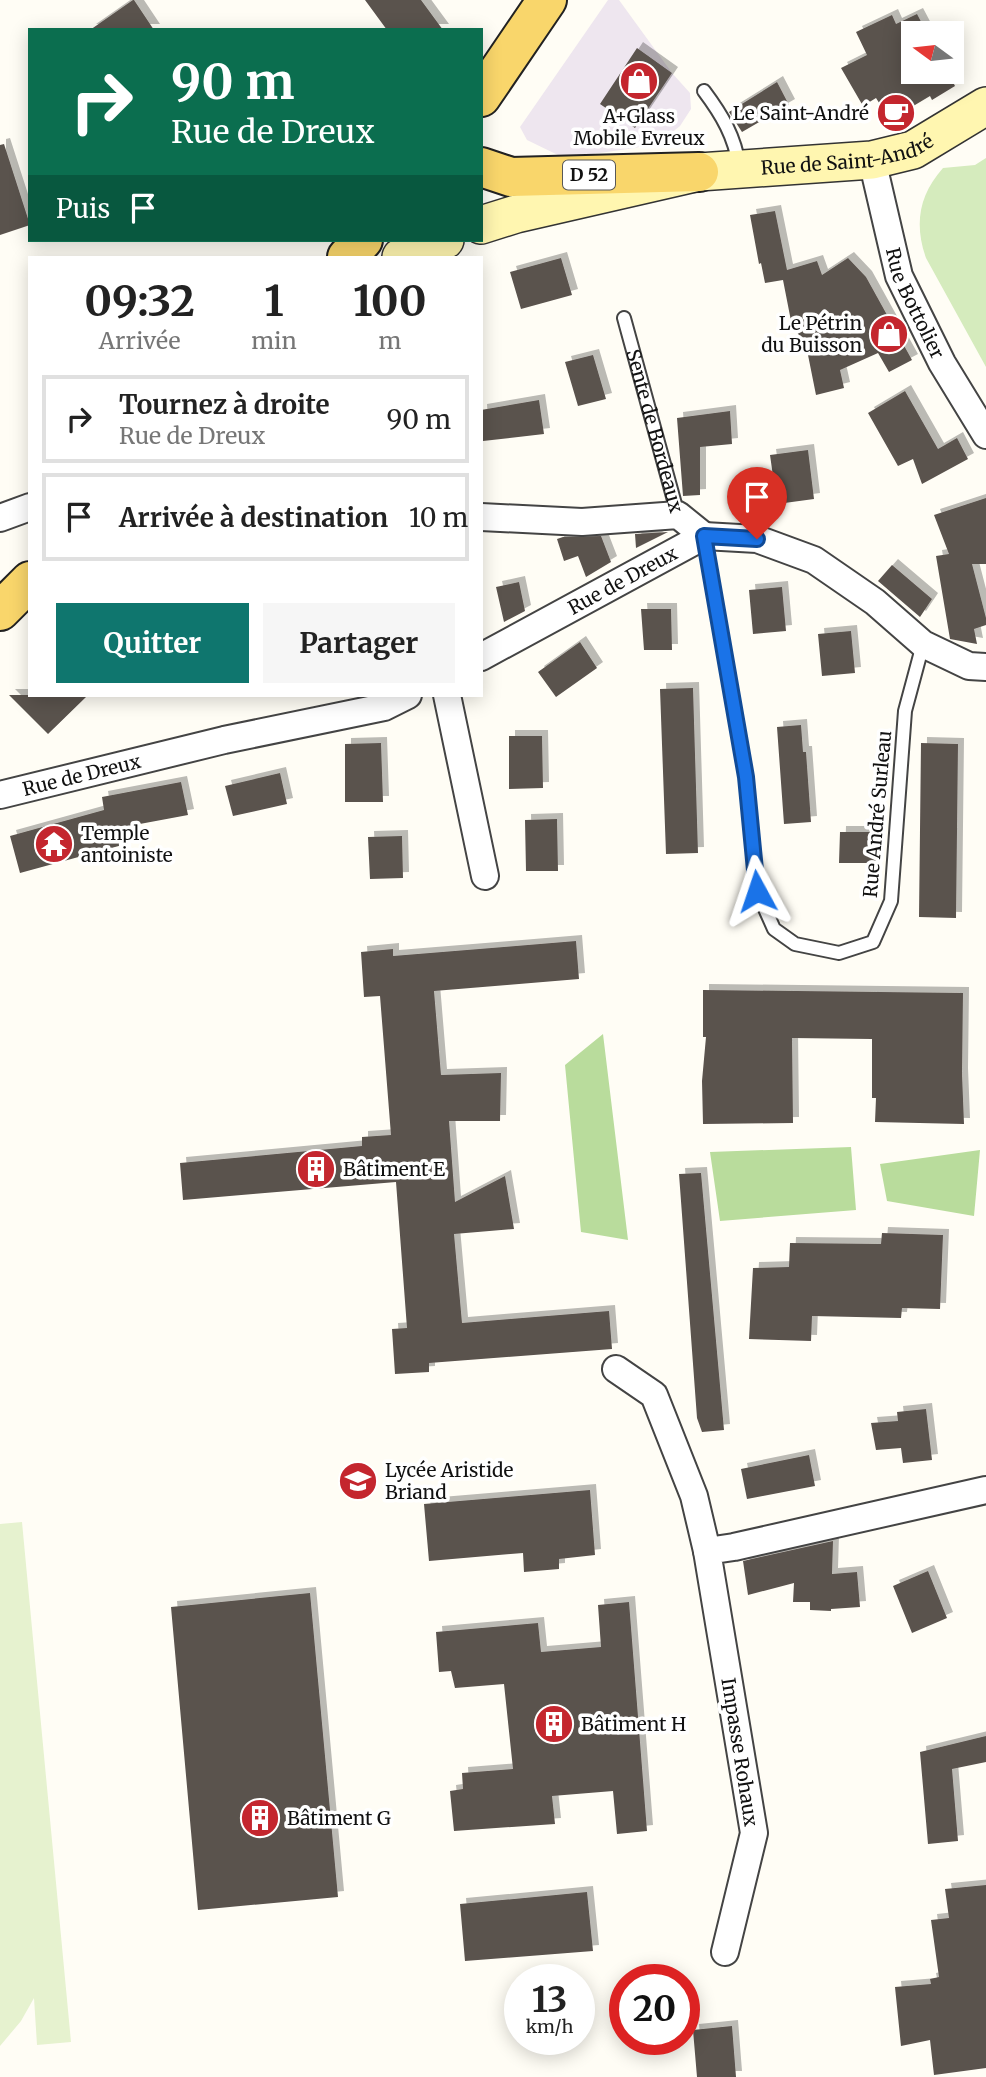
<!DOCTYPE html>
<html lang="fr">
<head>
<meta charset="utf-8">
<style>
	body { margin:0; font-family:Merriweather,serif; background:#f6f6f6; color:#222; height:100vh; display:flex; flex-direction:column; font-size:26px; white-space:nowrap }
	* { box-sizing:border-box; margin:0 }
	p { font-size:23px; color:#767676 }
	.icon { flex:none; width:38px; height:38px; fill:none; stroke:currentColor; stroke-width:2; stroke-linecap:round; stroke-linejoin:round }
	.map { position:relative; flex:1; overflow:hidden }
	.panel { position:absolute; left:28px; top:256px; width:455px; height:441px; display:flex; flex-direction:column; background:#fff; border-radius:0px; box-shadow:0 4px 18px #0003 }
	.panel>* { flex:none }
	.guide { position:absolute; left:28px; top:28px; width:455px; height:214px; border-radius:0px; box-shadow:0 4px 18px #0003; background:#0b6e4f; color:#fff; overflow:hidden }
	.needle { width:46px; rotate:285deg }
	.buttons { position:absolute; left:901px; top:21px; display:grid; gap:14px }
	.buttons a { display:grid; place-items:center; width:63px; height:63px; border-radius:0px; background:#fff; box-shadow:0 4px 18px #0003; font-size:35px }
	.speed { position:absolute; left:504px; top:1964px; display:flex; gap:14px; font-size:35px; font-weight:700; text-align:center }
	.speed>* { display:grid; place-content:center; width:91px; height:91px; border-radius:50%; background:#fff; box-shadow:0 4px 18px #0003; line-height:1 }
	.speed small { font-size:18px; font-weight:400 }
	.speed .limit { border:10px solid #d22; background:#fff; color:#111 }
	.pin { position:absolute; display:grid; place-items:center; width:60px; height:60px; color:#fff; margin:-72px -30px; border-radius:50% 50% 50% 0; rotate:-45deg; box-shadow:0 0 7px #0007 }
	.pin .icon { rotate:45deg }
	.me { position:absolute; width:77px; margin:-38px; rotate:355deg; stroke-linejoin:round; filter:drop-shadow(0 0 5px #0008) }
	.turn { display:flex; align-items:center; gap:24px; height:147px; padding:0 28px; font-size:32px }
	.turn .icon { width:91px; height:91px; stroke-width:2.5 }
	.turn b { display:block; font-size:49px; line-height:60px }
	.then { display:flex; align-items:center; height:66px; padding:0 28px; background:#0003; gap:14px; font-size:26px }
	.eta { display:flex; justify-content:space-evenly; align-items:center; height:119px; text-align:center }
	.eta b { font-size:42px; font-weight:700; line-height:49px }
	.cta { display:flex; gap:14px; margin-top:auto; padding:14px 28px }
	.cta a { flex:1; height:80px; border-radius:0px; background:#0f766e; color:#fff; font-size:28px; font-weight:700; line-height:80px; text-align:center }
	.cta a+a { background:#f6f6f6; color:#222 }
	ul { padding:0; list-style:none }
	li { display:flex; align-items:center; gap:21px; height:88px; margin:0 14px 10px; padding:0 14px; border:4px solid #e0e0e0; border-radius:0px }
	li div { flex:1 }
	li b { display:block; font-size:26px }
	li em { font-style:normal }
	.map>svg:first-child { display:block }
	.industrial { fill:#eee6ef }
	.green { fill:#d5ebbd }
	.forest { fill:#b9dc9c }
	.pitch { fill:#e6f2cf }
	.building { fill:#5a524d; filter:url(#shadow) }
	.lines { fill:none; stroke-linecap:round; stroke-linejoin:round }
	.service-casing { stroke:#444; stroke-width:16 }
	.minor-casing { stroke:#444; stroke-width:30 }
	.secondary-casing { stroke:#333; stroke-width:40 }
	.primary-casing { stroke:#222; stroke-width:42 }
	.service { stroke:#fff; stroke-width:12 }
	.minor { stroke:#fff; stroke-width:26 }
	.secondary { stroke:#fff6b0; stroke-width:37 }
	.primary { stroke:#f9d66b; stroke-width:38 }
	.route-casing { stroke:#114b97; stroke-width:18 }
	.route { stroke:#1a73e8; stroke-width:12 }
	.labels { text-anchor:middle; stroke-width:7; stroke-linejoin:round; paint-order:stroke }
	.shield { fill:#fff; stroke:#585858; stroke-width:2 }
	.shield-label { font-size:18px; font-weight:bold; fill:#111 }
	.poi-label { font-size:19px; fill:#111; stroke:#fff; text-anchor:start }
	.street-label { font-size:19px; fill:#111; stroke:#fff }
</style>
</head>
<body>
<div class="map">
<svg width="986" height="2077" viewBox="0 0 986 2077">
	<defs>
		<filter id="shadow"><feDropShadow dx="6" dy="-6" stdDeviation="0" flood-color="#0004"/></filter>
	</defs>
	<rect width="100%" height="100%" fill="#fffdf5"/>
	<path class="industrial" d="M 608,0 L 619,0 L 672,73 L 690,93 L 691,109 L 680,126 L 661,141 L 635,148 L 564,158 L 527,140 L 520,127 Z"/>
	<path class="green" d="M 986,158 L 986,367 L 926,258 C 914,224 919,195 943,168 L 975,165 Z"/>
	<path class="forest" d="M 603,1034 L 628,1240 L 581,1232 L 565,1065 Z
		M 851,1147 L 856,1210 L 720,1221 L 710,1152 Z
		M 980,1150 L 974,1216 L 887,1201 L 880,1164 Z"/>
	<path class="pitch" d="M 22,1522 L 71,2042 L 37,2045 L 34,1998 L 21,2021 L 0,2046 L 0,1524 Z"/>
	<path class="building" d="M 134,0 L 154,30 L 90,30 L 133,0 Z
		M 365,0 L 421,0 L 443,30 L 387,30 Z
		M 917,14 L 927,33 L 914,33 L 914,72 L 948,72 L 955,86 L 932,100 L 930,96 L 890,120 L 876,98 L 863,106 L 841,68 L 867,55 L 856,32 L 892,15 L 896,24 Z
		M 637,48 L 672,73 L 635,128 L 600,104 Z
		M 777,82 L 789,105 L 742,132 L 729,112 Z
		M 4,144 L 30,225 L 0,235 L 0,145 Z
		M 775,211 L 787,270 L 817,261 L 822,275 L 848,258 L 866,277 L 912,360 L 889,372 L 878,353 L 840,370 L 844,388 L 816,395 L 807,350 L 791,321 L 783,280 L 765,283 L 761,263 L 759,264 L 750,215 Z
		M 561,258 L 572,295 L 521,309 L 510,272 Z
		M 593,355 L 606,399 L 578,406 L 565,362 Z
		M 905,391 L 938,449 L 957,438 L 968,459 L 922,484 L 913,459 L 898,466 L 868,413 Z
		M 539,400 L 544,434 L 483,441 L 481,410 Z
		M 730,411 L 732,444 L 700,447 L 700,495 L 683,496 L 677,418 Z
		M 808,450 L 814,499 L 777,504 L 770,455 Z
		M 986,498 L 986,564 L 972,564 L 986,618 L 986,625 L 974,629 L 977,644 L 950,639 L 936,556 L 949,554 L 934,515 Z
		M 668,532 L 636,548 L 635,534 Z
		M 601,536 L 611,562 L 586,577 L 578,556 L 564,561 L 557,539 L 563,537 Z
		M 892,565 L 932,599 L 920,617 L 878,581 Z
		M 519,582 L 525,611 L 504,622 L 496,587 Z
		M 782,587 L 786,631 L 753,634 L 749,590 Z
		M 641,609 L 671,609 L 672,650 L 644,650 Z
		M 851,631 L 855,673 L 822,676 L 818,634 Z
		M 580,642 L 597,668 L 556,697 L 538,672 Z
		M 693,688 L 698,853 L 666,854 L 660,689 Z
		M 9,695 L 88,695 L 48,734 Z
		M 801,725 L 803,752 L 806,752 L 811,822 L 784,824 L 777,727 Z
		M 509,736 L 542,736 L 543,788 L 509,789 Z
		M 381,743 L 383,802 L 345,802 L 345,744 Z
		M 921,743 L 958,744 L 956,918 L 919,917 Z
		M 280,773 L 287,804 L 233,816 L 225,786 Z
		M 181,782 L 188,815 L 129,826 L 131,835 L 125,837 L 126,844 L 20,873 L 10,836 L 104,810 L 102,797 Z
		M 557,819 L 558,871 L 526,871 L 525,820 Z
		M 840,832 L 877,832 L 877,863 L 839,863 Z
		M 402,836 L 403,878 L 370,879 L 368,837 Z
		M 576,941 L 579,979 L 434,991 L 441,1075 L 501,1073 L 500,1121 L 449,1121 L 455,1202 L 505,1176 L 514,1229 L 454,1234 L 462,1323 L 609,1311 L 612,1349 L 429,1363 L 429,1372 L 395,1374 L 392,1329 L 407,1328 L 396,1182 L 183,1200 L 180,1163 L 362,1146 L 362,1137 L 391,1135 L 380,996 L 364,997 L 361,952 L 393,949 L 393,956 Z
		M 703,990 L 963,993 L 962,1074 L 964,1124 L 875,1122 L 876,1098 L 872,1098 L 872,1039 L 792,1038 L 793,1123 L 703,1124 L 702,1081 L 706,1037 L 703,1037 Z
		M 701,1173 L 724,1430 L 702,1432 L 697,1418 L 679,1174 Z
		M 882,1233 L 943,1235 L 940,1309 L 902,1308 L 901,1318 L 812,1316 L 811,1341 L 749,1339 L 753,1268 L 789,1267 L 790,1243 L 881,1244 Z
		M 926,1409 L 932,1460 L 903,1463 L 901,1448 L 876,1450 L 871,1423 L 898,1421 L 897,1412 Z
		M 809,1455 L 815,1486 L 747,1499 L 741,1469 Z
		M 590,1490 L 595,1555 L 559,1559 L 559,1569 L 524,1572 L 523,1553 L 429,1561 L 424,1504 Z
		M 833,1541 L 832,1574 L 857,1572 L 860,1607 L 831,1609 L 831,1611 L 810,1610 L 810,1602 L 793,1602 L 794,1583 L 748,1595 L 743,1561 Z
		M 928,1571 L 947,1618 L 912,1633 L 893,1586 Z
		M 310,1593 L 338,1897 L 198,1910 L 171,1607 Z
		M 629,1602 L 647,1831 L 617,1834 L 613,1791 L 552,1796 L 555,1824 L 454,1831 L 450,1791 L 463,1789 L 462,1773 L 513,1769 L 504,1684 L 455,1688 L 451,1671 L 439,1672 L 436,1632 L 538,1623 L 541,1652 L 601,1647 L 598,1605 Z
		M 986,1736 L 986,1762 L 952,1769 L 958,1841 L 928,1844 L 920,1752 Z
		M 986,1885 L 986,2068 L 934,2075 L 930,2040 L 901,2046 L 895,1987 L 931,1984 L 930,1979 L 939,1977 L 931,1920 L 949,1918 L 945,1889 Z
		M 587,1892 L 593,1951 L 465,1961 L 460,1904 Z
		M 732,2026 L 736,2077 L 697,2077 L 693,2030 Z"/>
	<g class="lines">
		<g class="service-casing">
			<g id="service">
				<path d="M 704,91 C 722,115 735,137 739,166"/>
				<path id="s1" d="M 624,318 L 678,515"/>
				<path d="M 704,536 L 746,777 L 757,891 L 774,929 L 795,944 L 839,953 L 873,942 L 891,901 L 905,711 L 923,644"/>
			</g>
		</g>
		<g class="minor-casing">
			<g id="minor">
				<path id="s2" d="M 872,160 L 899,276 L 942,363 L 986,435"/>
				<path d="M 481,517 L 582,522 L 678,515 L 704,536"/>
				<path d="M 0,518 L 30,507"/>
				<path id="s3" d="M 481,657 L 704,536 L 757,539 L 814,560 L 875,602 L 923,644 L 969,666 L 986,667"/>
				<path d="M 447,695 L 485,876"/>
				<path id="s4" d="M 0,795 L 224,740 L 384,707 L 408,695"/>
				<path d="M 616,1369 L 654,1395 L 694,1496 L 707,1551"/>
				<path d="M 725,1952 L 754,1833 L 707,1551 L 734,1547 L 986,1490"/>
			</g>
		</g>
		<g class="secondary-casing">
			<g id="secondary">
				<path id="s5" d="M 481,225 L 516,214 L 699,172 L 872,160 L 913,150 L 986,106"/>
				<path d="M 401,257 L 445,240"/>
			</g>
		</g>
		<g class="primary-casing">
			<path id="primary" d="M 481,97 L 547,0
				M 481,167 L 511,177 L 699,172
				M 347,257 L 363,240
				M 0,611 L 30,581"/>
		</g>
		<use href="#service" class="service"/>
		<use href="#minor" class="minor"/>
		<use href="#secondary" class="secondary"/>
		<use href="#primary" class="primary"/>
	</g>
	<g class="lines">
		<g class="route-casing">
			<path id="route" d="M 757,891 L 746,777 L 704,536 L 757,539"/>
		</g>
		<use href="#route" class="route"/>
	</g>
	<defs>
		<g id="shop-disc" transform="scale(2.0125)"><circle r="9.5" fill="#c4262e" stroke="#fff"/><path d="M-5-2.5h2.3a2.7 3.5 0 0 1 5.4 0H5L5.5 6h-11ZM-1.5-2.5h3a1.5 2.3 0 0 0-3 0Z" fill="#fff"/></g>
		<g id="cafe-disc" transform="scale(2.0125)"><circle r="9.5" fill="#c4262e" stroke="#fff"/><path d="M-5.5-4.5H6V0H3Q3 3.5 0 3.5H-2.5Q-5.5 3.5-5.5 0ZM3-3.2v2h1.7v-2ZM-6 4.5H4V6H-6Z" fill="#fff"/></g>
		<g id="temple-disc" transform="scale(2.0125)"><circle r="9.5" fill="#c4262e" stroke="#fff"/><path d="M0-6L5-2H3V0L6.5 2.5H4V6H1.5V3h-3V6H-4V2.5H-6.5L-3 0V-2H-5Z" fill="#fff"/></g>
		<g id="building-disc" transform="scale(2.0125)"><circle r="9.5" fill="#c4262e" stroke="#fff"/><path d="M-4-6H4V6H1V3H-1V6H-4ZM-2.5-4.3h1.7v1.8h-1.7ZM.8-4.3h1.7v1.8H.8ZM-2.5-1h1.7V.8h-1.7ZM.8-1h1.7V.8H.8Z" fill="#fff"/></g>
		<g id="school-disc" transform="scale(2.0125)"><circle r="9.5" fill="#c4262e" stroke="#fff"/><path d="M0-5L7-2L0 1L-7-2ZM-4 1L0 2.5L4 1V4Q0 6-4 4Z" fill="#fff"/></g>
	</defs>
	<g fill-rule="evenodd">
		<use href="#shop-disc" x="639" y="81"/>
		<use href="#cafe-disc" x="896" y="113"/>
		<use href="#shop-disc" x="889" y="334"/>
		<use href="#temple-disc" x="54" y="844"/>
		<use href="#building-disc" x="316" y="1169"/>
		<use href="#school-disc" x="358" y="1481"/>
		<use href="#building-disc" x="554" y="1724"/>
		<use href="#building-disc" x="260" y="1818"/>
	</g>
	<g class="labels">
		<rect class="shield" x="563" y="160.5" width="52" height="29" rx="5"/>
		<g class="shield-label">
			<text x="589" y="181">D 52</text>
		</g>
		<g class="poi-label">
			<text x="869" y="120" text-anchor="end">Le Saint-André</text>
			<text x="639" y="123" text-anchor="middle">A+Glass<tspan x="639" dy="22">Mobile Evreux</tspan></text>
			<text x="862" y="330" text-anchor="end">Le Pétrin<tspan x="862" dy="22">du Buisson</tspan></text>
			<text x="81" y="840">Temple<tspan x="81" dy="22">antoiniste</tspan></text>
			<text x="343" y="1176">Bâtiment E</text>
			<text x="385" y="1477">Lycée Aristide<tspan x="385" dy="22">Briand</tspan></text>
			<text x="581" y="1731">Bâtiment H</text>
			<text x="287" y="1825">Bâtiment G</text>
		</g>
		<g class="street-label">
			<text dy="7" stroke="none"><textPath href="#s5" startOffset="374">Rue de Saint-André</textPath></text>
			<text dy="7" stroke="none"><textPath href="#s2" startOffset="150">Rue Bottolier</textPath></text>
			<text dy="7" stroke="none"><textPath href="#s1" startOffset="117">Sente de Bordeaux</textPath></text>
			<text dy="7" stroke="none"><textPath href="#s3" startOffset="161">Rue de Dreux</textPath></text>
			<text dy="7" stroke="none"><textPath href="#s4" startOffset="84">Rue de Dreux</textPath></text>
			<text transform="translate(877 814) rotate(-85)" y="7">Rue André Surleau</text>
			<text transform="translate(740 1752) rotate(81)" y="7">Impasse Rohaux</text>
		</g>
	</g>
</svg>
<div class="buttons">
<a><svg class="needle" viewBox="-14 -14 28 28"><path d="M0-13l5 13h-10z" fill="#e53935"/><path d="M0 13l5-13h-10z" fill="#767676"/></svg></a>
</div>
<div class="speed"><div>13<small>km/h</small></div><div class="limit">20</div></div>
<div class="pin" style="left:757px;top:539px;background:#d93025"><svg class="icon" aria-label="arrive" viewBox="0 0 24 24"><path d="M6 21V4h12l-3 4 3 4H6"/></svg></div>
<svg class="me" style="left:757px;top:891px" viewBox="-20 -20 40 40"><path d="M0-17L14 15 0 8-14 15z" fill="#1a73e8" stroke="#fff" stroke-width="4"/></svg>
<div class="guide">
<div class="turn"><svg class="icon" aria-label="right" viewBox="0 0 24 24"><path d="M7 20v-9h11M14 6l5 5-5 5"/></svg><div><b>90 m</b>Rue de Dreux</div></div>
<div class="then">Puis<svg class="icon" aria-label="arrive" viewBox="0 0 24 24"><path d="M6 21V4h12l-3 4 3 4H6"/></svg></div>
</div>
<section class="panel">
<div class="eta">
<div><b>09:32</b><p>Arrivée</p></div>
<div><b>1</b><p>min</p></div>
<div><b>100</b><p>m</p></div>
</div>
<ul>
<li><svg class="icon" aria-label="right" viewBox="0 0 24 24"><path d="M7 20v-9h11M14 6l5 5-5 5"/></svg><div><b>Tournez à droite</b><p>Rue de Dreux</p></div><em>90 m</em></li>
<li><svg class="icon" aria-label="arrive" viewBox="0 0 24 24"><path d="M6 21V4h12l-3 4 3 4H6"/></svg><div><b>Arrivée à destination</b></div><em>10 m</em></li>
</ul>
<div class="cta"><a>Quitter</a><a>Partager</a></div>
</section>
</div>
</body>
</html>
